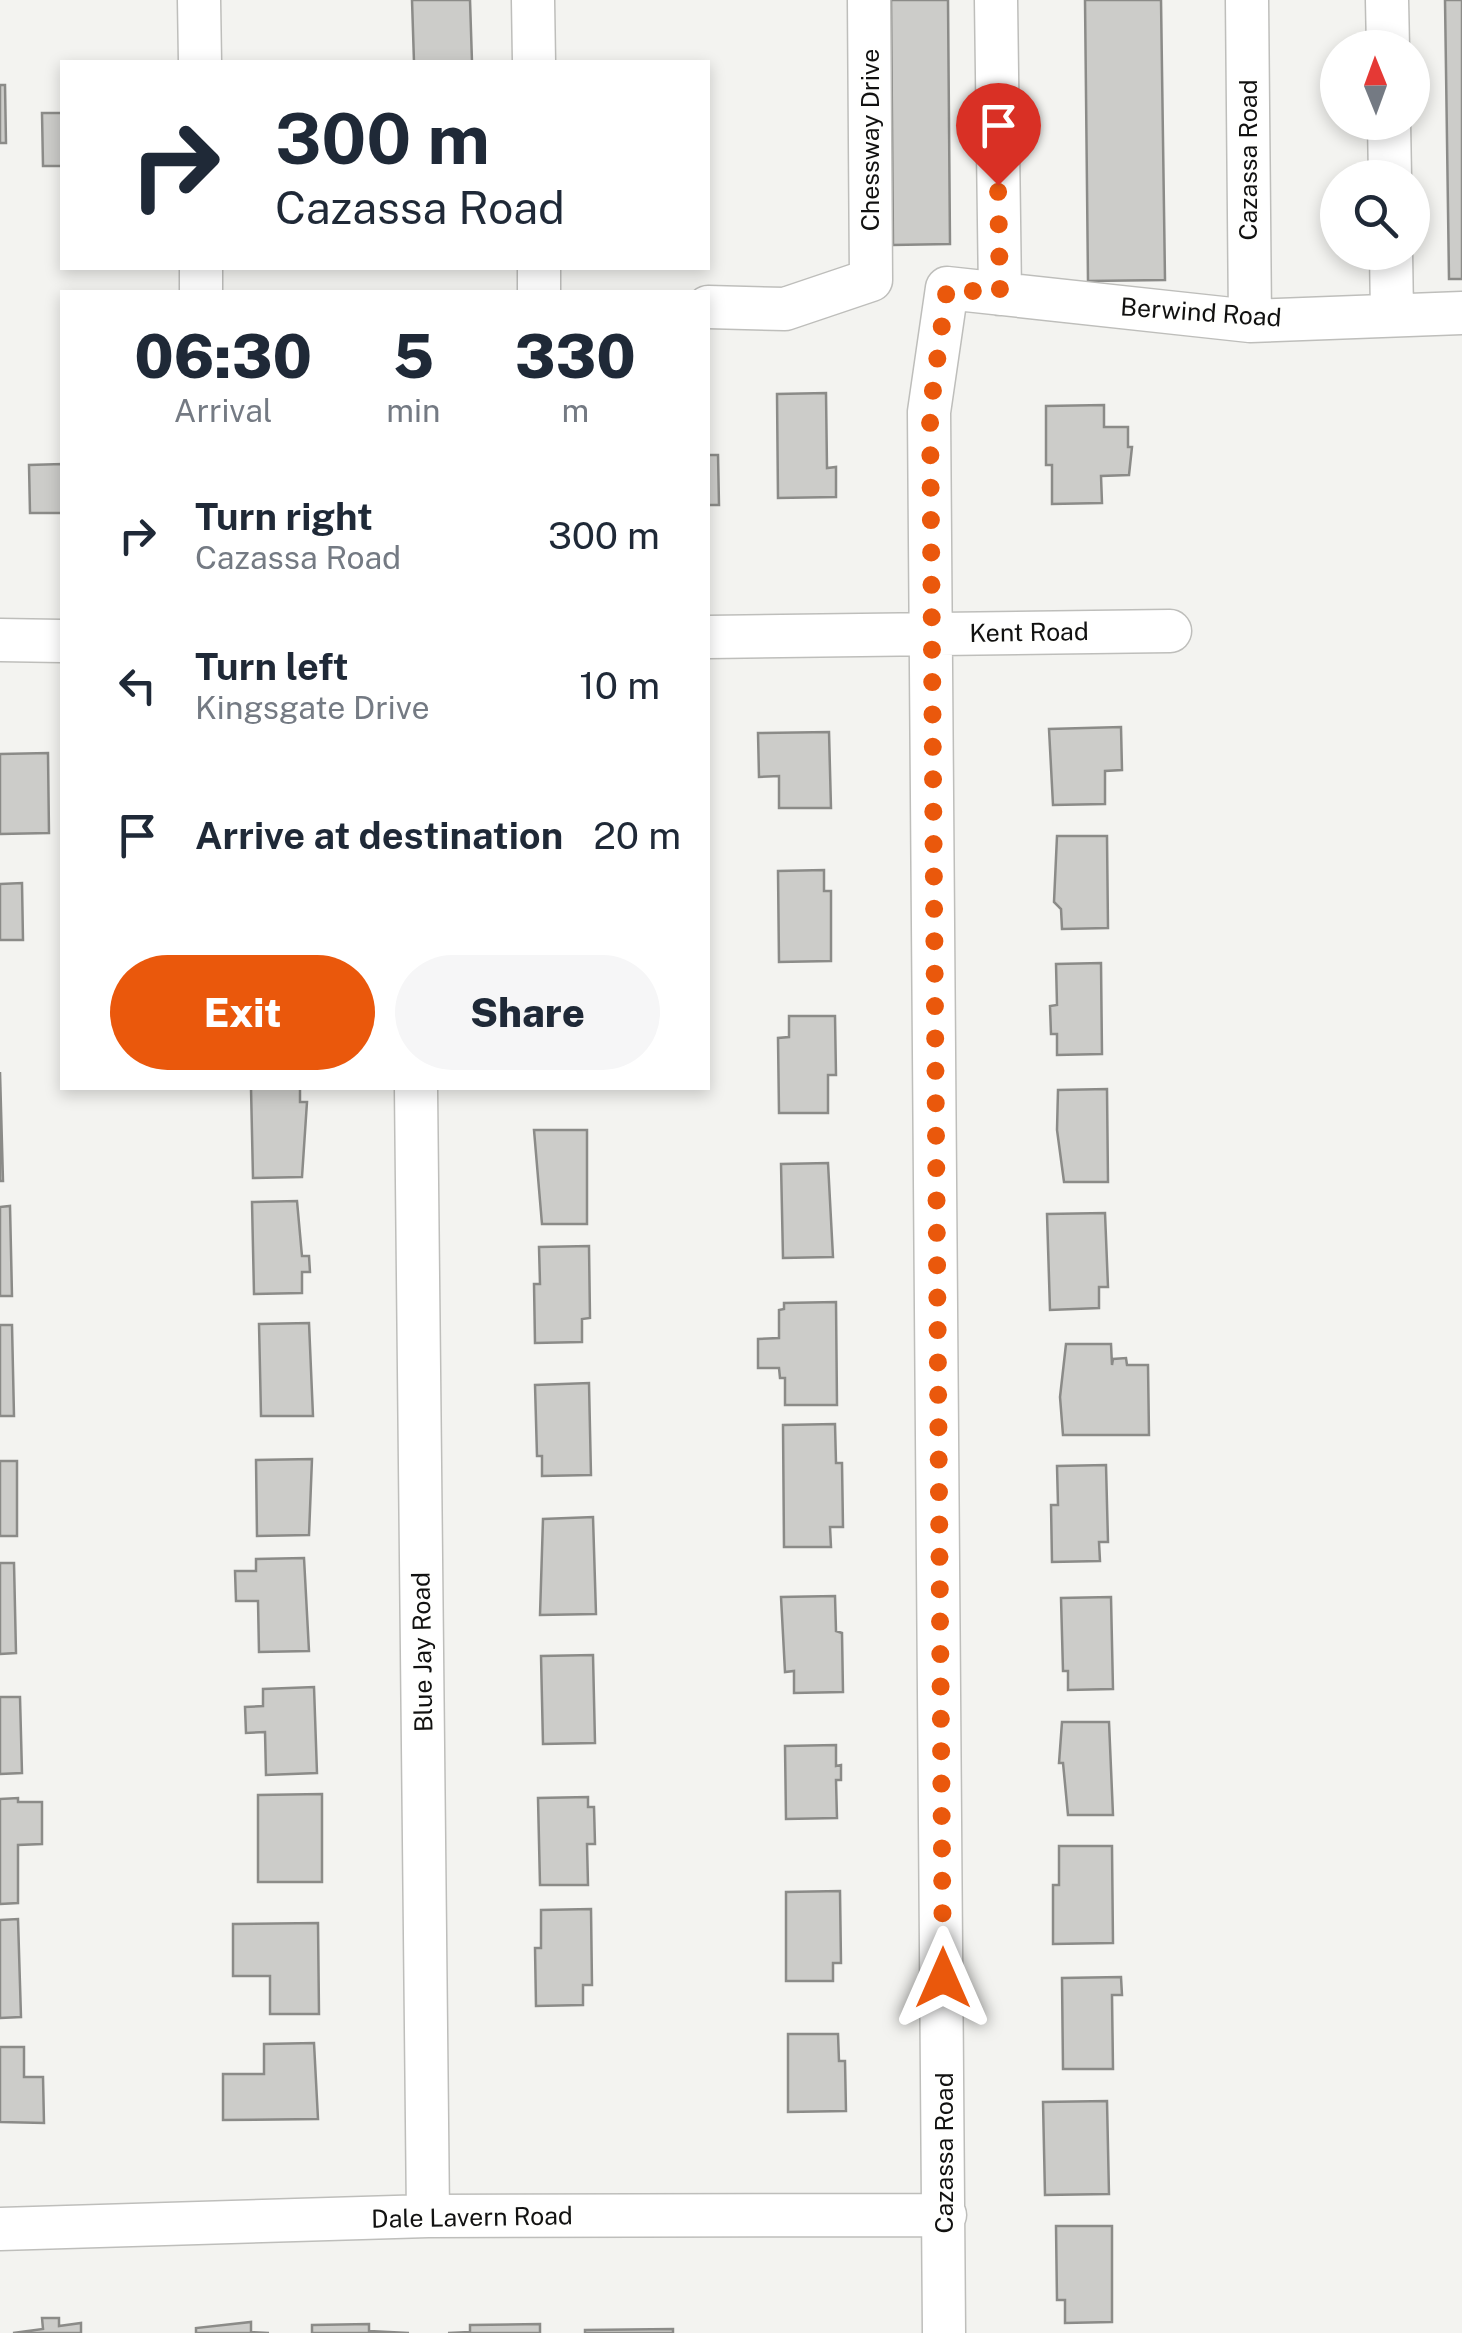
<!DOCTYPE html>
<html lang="en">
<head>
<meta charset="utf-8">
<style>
	body { margin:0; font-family:"Public Sans",sans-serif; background:#f6f6f7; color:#1f2937; height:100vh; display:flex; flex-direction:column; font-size:38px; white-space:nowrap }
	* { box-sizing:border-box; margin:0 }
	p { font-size:32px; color:#747a83 }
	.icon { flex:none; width:55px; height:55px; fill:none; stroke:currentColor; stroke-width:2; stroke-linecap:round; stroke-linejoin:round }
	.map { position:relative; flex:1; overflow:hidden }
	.side { position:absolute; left:60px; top:290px; width:650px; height:800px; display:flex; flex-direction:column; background:#fff; border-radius:0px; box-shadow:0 5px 15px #0003 }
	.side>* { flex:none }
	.guide { position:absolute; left:60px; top:60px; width:650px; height:210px; border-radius:0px; box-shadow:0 5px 15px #0003; background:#fff; color:#1f2937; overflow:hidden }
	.needle { width:65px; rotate:359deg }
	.fabs { position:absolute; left:1320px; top:30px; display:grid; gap:20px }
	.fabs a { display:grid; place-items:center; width:110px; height:110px; border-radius:50%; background:#fff; box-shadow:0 5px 15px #0003; font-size:50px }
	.pin { position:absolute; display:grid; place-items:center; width:85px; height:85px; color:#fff; margin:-102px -42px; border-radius:50% 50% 50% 0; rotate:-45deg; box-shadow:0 0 10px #0007 }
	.pin .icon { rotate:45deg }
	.me { position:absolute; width:110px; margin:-55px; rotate:0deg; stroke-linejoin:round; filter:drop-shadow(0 0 8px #0008) }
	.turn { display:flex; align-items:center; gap:35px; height:210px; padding:0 50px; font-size:45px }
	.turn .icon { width:130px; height:130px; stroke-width:2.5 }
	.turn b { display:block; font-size:70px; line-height:85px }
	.eta { display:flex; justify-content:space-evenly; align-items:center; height:170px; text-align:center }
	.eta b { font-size:60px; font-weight:800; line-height:70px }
	.cta { display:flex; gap:20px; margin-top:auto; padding:20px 50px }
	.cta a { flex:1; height:115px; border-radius:60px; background:#ea580c; color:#fff; font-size:40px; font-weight:800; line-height:115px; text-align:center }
	.cta a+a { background:#f6f6f7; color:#1f2937 }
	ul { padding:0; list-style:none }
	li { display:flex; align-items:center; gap:30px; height:150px; padding:0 50px }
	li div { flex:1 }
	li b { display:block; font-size:38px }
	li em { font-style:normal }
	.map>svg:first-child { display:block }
	.building { fill:#ccccc9; stroke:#8b8b88; stroke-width:2.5 }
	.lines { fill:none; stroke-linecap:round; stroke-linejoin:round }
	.minor-casing { stroke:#bebebb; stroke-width:45 }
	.minor { stroke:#fff; stroke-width:42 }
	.route { stroke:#ea580c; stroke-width:18; stroke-dasharray:0 32.4 }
	.labels { text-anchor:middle; stroke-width:8; stroke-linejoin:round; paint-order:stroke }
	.street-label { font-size:25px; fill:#111110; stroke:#fffffe }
</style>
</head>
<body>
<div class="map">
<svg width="1462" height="2333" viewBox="0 0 1462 2333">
	<rect width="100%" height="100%" fill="#f3f3f0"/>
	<path class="building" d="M 412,0 L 470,0 L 472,62 L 414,62 Z
		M 891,0 L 948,0 L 950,244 L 893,245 Z
		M 1085,0 L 1161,0 L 1165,280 L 1088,281 Z
		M 1445,0 L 1462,0 L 1462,279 L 1449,279 Z
		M 0,85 L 5,85 L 6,143 L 0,143 Z
		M 42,113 L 62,113 L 62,166 L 43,166 Z
		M 826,393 L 827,468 L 836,467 L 836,497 L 778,498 L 777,394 Z
		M 1104,405 L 1104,427 L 1128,427 L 1128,447 L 1132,447 L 1129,475 L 1101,476 L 1102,503 L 1052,504 L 1052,465 L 1046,465 L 1046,406 Z
		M 708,455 L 718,455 L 719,505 L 708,505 Z
		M 62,464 L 62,513 L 30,513 L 29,465 Z
		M 1121,727 L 1122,770 L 1105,771 L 1105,804 L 1053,805 L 1049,729 Z
		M 829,732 L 831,808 L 779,808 L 779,776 L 759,777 L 758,733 Z
		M 48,753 L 49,833 L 0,834 L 0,754 Z
		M 1057,836 L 1107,836 L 1108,928 L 1062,929 L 1061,909 L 1054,902 Z
		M 824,870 L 824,891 L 831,891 L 831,961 L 779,962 L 778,871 Z
		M 22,883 L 23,940 L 0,940 L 0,884 Z
		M 1101,963 L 1102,1054 L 1057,1055 L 1057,1034 L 1051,1034 L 1050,1006 L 1057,1005 L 1056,964 Z
		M 789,1016 L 835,1016 L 836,1075 L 828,1075 L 828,1113 L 779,1113 L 778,1038 L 789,1037 Z
		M 0,1072 L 3,1181 L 0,1181 Z
		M 251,1088 L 300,1088 L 300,1102 L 307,1102 L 302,1177 L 253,1178 Z
		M 1107,1089 L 1108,1182 L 1064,1182 L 1057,1130 L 1058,1090 Z
		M 534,1130 L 587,1130 L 587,1224 L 542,1224 Z
		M 828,1163 L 833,1257 L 783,1258 L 781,1164 Z
		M 297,1201 L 302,1256 L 309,1256 L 310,1272 L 302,1272 L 302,1293 L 254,1294 L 252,1202 Z
		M 10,1206 L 12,1296 L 0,1296 L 0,1207 Z
		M 1105,1213 L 1108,1287 L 1099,1287 L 1099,1308 L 1050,1310 L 1047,1214 Z
		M 589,1246 L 590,1318 L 582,1319 L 582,1342 L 535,1343 L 534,1284 L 540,1284 L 539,1247 Z
		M 836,1302 L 837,1405 L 785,1405 L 785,1378 L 780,1378 L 779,1368 L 758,1368 L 758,1339 L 779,1338 L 779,1310 L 784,1309 L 784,1303 Z
		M 309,1323 L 313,1416 L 261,1416 L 259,1324 Z
		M 0,1325 L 12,1325 L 14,1416 L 0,1416 Z
		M 1066,1344 L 1111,1344 L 1112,1365 L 1113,1359 L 1126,1358 L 1127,1365 L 1148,1365 L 1149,1435 L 1063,1435 L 1060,1397 Z
		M 589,1383 L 591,1475 L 542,1476 L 542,1456 L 537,1456 L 535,1385 Z
		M 835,1424 L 836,1463 L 842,1463 L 843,1527 L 830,1527 L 831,1547 L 784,1547 L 783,1425 Z
		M 312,1459 L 309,1535 L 257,1536 L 256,1460 Z
		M 0,1461 L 17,1461 L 17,1536 L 0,1536 Z
		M 1106,1465 L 1108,1542 L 1099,1542 L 1100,1561 L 1052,1562 L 1051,1505 L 1058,1505 L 1057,1466 Z
		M 593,1517 L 596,1614 L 540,1615 L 543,1519 Z
		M 304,1558 L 309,1651 L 259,1652 L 258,1601 L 236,1601 L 235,1571 L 256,1571 L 256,1559 Z
		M 0,1563 L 14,1563 L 16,1653 L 0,1654 Z
		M 835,1596 L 836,1631 L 842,1633 L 843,1692 L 794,1693 L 794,1671 L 785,1672 L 781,1597 Z
		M 1111,1597 L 1113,1689 L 1068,1690 L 1068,1671 L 1063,1671 L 1061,1598 Z
		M 593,1655 L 595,1743 L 543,1744 L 541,1656 Z
		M 314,1687 L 317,1773 L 266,1775 L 265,1732 L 246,1733 L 245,1707 L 263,1706 L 263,1689 Z
		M 0,1697 L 20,1697 L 22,1773 L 0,1774 Z
		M 1062,1722 L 1109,1722 L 1113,1815 L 1068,1815 L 1063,1763 L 1059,1763 Z
		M 836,1745 L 836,1766 L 841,1765 L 841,1780 L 836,1780 L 837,1818 L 786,1819 L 785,1746 Z
		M 322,1794 L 322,1882 L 258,1882 L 258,1795 Z
		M 588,1797 L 588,1807 L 594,1807 L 595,1844 L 587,1844 L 588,1885 L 540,1885 L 538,1798 Z
		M 18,1798 L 18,1802 L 42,1802 L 42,1844 L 18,1845 L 18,1903 L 0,1904 L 0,1799 Z
		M 1059,1846 L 1112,1846 L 1113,1943 L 1053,1944 L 1053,1885 L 1059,1885 Z
		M 840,1891 L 841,1963 L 833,1963 L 833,1981 L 786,1981 L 786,1892 Z
		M 591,1909 L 592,1985 L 583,1985 L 583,2005 L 536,2006 L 535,1948 L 541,1948 L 541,1910 Z
		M 18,1919 L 21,2017 L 0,2018 L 0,1920 Z
		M 318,1923 L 319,2014 L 270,2014 L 270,1976 L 233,1976 L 233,1924 Z
		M 1121,1977 L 1122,1995 L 1112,1995 L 1113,2069 L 1063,2069 L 1062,1978 Z
		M 788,2034 L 838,2034 L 839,2061 L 845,2061 L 846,2111 L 788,2112 Z
		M 314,2043 L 318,2119 L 223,2120 L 223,2074 L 264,2074 L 264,2044 Z
		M 0,2047 L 24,2047 L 24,2077 L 43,2077 L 44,2123 L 0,2122 Z
		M 1107,2101 L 1109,2194 L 1045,2195 L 1043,2102 Z
		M 1056,2226 L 1112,2226 L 1112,2322 L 1065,2323 L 1065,2300 L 1057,2300 Z
		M 42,2318 L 59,2318 L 59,2326 L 81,2323 L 81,2333 L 13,2333 L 43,2329 Z
		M 251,2322 L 251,2332 L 269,2333 L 196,2333 L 196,2328 Z
		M 369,2324 L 369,2331 L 409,2333 L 312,2333 L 312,2325 Z
		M 540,2324 L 540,2333 L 448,2333 L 470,2332 L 470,2325 Z
		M 673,2329 L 673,2333 L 585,2333 L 585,2330 Z"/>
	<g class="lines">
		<g class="minor-casing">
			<path id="minor" d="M 199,0 L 200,62
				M 533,0 L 534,62
				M 996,0 L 1000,294
				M 1247,0 L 1250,321
				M 1387,0 L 1388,48
				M 1389,122 L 1390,178
				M 1391,252 L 1392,314
				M 201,268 L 201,292
				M 539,268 L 539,292
				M 708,307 L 785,309 L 871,280 L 869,0
				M 708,637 L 1170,631
				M 0,640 L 62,641
				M 416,1088 L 428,2216
				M 0,2229 L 428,2216 L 945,2215
				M 944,2333 L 929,412 L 947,288 L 1250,321 L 1462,313"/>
		</g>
		<use href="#minor" class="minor"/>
	</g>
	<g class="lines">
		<path class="route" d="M 943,1978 L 930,412 L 947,288 L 1000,294 L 998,185"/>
	</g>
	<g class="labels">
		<g class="street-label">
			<text transform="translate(870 140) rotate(-90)" y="9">Chessway Drive</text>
			<text transform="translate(1248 160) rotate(-90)" y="9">Cazassa Road</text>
			<text transform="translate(1201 312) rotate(4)" y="9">Berwind Road</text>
			<text transform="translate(1029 632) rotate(-1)" y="9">Kent Road</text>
			<text transform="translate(422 1652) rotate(-91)" y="9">Blue Jay Road</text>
			<text transform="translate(944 2153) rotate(-90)" y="9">Cazassa Road</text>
			<text transform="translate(472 2217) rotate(-1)" y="9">Dale Lavern Road</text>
		</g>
	</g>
</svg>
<div class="fabs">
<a><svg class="needle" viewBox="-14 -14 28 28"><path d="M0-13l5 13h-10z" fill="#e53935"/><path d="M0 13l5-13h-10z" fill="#747a83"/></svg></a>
<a><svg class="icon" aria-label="search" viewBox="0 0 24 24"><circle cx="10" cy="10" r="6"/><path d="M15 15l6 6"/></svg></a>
</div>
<div class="pin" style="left:998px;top:185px;background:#d93025"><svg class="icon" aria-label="arrive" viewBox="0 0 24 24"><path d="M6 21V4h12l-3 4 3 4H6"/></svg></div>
<svg class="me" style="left:943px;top:1978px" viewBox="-20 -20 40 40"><path d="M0-17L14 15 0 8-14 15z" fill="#ea580c" stroke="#fff" stroke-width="4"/></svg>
<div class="guide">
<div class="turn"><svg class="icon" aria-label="right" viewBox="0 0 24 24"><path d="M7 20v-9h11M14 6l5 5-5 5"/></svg><div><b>300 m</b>Cazassa Road</div></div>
</div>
<section class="side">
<div class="eta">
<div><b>06:30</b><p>Arrival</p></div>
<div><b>5</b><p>min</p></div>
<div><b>330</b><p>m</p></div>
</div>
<ul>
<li><svg class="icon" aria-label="right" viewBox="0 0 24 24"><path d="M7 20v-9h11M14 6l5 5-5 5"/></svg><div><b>Turn right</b><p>Cazassa Road</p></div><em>300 m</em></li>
<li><svg class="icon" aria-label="left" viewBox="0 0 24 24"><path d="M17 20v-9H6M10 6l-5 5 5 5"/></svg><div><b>Turn left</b><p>Kingsgate Drive</p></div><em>10 m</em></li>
<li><svg class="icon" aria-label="arrive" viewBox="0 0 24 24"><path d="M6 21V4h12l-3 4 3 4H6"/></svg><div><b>Arrive at destination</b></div><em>20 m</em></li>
</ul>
<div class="cta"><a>Exit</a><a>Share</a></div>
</section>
</div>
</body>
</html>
